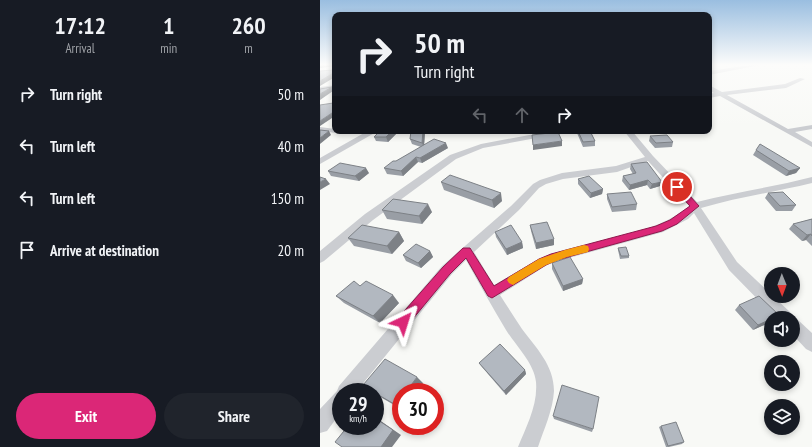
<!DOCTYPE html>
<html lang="en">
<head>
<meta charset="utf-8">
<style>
	body { margin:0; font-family:"PT Sans Narrow",sans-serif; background:#20242c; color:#f1f3f6; height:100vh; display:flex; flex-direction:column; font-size:15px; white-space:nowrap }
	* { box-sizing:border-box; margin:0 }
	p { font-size:13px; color:#9ea1a6 }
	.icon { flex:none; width:22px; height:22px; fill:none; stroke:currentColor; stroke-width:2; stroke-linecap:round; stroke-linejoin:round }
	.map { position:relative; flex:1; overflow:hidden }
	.side { display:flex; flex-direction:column; background:#171b24; width:320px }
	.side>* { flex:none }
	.hud { position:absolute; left:12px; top:12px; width:380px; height:122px; border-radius:8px; box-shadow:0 2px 6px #0003; background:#171b24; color:#f1f3f6; overflow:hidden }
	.needle { width:26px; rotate:179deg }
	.tools { position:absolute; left:444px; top:267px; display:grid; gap:8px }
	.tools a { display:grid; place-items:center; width:36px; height:36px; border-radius:50%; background:#171b24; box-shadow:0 2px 6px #0003; font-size:20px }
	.speed { position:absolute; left:12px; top:383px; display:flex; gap:8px; font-size:20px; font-weight:700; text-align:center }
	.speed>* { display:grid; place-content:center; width:52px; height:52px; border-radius:50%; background:#171b24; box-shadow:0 2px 6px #0003; line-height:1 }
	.speed small { font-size:10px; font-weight:400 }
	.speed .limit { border:6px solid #d22; background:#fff; color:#111 }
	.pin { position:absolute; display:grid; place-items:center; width:34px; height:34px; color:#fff; margin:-17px; border:2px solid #fff; border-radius:50%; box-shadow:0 1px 4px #0007 }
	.me { position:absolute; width:44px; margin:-22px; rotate:41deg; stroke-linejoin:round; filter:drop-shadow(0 0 3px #0008) }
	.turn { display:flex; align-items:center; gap:14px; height:84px; padding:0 16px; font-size:18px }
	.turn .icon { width:52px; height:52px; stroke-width:2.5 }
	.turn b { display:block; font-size:28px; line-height:34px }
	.lanes { display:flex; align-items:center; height:38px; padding:0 16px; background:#0003; justify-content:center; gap:20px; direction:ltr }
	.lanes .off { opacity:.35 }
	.eta { display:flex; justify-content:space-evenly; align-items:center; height:68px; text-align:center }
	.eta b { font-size:24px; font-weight:800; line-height:28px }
	.button { display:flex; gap:8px; margin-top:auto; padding:8px 16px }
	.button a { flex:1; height:46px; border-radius:24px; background:#db2777; color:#fff; font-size:16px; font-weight:800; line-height:46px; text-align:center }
	.button a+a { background:#20242c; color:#f1f3f6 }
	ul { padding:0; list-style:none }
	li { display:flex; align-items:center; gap:12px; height:52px; padding:0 16px }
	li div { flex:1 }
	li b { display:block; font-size:15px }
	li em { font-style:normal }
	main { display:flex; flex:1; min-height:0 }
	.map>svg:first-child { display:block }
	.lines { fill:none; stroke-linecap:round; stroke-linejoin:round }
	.minor { fill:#cbcdd1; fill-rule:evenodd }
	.wall { fill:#999ea5 }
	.shaded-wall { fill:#7d8186 }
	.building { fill:#b2b8c0; stroke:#7d8186 }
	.route { fill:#db2777; stroke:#8e194d }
	.slow { fill:#f59e0b }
</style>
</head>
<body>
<main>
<section class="side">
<div class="eta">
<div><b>17:12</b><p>Arrival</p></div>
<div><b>1</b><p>min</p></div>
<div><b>260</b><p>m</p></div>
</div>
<ul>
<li><svg class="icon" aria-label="right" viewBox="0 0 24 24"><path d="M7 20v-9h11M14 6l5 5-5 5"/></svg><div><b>Turn right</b></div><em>50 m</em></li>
<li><svg class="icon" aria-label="left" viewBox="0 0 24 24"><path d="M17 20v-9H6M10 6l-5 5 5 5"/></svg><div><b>Turn left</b></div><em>40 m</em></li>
<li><svg class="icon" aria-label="left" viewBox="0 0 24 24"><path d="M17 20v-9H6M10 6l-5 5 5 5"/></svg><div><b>Turn left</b></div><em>150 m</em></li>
<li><svg class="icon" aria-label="arrive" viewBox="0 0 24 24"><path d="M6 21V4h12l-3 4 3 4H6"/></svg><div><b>Arrive at destination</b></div><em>20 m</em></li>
</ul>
<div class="button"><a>Exit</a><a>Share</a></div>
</section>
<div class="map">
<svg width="492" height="447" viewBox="0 0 492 447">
	<rect width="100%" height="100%" fill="#f8f9f6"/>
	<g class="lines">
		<path class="minor" d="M 430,65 L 440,65 L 389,75 L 389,71 Z
			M 480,78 L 485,79 L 466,88 L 407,95 L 468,129 L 492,125 L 492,129 L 475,132 L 492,142 L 492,147 L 400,96 L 389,98 L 389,94 L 394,93 L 389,90 L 389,85 L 402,92 L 465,84 Z
			M 15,85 L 15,89 L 0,91 L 0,87 Z
			M 0,127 L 15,129 L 15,131 L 58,131 L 0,164 L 0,158 L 44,133 L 24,134 L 0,131 Z
			M 231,131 L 247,131 L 243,133 L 163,148 L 136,159 L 53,220 L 4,261 L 0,263 L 0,251 L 45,214 L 130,155 L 161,144 Z
			M 304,131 L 312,131 L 333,156 L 377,202 C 415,192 454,187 492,177 L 492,183 C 455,192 418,197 381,208 L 417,262 L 451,294 L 451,296 L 453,296 L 471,313 L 473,318 L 478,320 L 492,333 L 492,352 L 486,349 L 473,335 L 473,318 L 456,318 L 409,270 L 374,213 L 368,219 L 343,232 L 238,261 L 227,265 L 180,295 C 187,306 195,318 202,329 C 216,348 234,365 234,391 C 233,410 224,429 218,447 L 198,447 C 206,427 218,405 216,382 C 214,363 196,346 186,330 C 172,307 159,283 146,260 L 132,274 L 36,392 L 21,392 L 21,412 L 7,431 L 0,433 L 0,409 L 17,391 L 19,386 L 122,266 L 191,206 L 213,184 L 220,180 L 242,173 L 296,166 L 325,157 ZM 328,161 L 369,206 C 336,235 273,240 231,254 L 219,259 L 174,285 L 154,252 L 199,210 L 219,188 L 226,184 L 243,179 L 297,172 Z"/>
	</g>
	<path class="wall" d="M 60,131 L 79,131 L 68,142 L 56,141 L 54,137 Z
		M 105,131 L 104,145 L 128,148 L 102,163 L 98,162 L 83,176 L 67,174 L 64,168 L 101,147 L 92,144 L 90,139 Z
		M 257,131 L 270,131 L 275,141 L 275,146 L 263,147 L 257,133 Z
		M 330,136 L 353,142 L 352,147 L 335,148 L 329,141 Z
		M 436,150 L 480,168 L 476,173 L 466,176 L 433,155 Z
		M 311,164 L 342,182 L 340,186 L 330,189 L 327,185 L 309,190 L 302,181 L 303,176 L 313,174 L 310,169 Z
		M 8,171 L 49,173 L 39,181 L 11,176 Z
		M 258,179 L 283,189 L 282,194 L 270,198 L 258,184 Z
		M 121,182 L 182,201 L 174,208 L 124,190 Z
		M 448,193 L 476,205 L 472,211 L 456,211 L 445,198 Z
		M 287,194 L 317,204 L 316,210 L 292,212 L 287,199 Z
		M 62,210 L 112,212 L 102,224 L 67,219 Z
		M 492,219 L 492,246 L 486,240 L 482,241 L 469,229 L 473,224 Z
		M 210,225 L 234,245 L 216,249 L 211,231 Z
		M 79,232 L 84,241 L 72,254 L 34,246 L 28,238 Z
		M 175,232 L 202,242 L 203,248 L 187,255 L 176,237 Z
		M 298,248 L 309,256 L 309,258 L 300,259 L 298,250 Z
		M 110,251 L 113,257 L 101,268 L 86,261 L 83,255 Z
		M 232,263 L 263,279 L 262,284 L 243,291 L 232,269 Z
		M 40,286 L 79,303 L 60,323 L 24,303 L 16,296 Z
		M 419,305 L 459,315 L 456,318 L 451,318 L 451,322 L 433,330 L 415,310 Z
		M 159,363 L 205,370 L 206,374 L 186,395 L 162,367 Z
		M 103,383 L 97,392 L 81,392 L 81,409 L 55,394 L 55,392 L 52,392 L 43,385 Z
		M 233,416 L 273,429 L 272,432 L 234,419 Z
		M 341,426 L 364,442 L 362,444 L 349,447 L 346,447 L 339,427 Z"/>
	<path class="shaded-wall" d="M 0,65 L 14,65 L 15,66 L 0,68 Z
		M 15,72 L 15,77 L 0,86 L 0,81 Z
		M 12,87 L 13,91 L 0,100 L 0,94 Z
		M 15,111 L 15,116 L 0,126 L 0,121 Z
		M 9,131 L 11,135 L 0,144 L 0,138 Z
		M 72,131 L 79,131 L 68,142 L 66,137 Z
		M 103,131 L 105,131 L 104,148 L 102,143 Z
		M 207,131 L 218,131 L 218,132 L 208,134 Z
		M 242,141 L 242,146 L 213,150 L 213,145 Z
		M 126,143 L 128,148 L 102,163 L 100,158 Z
		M 96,157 L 98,162 L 83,176 L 81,171 Z
		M 46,168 L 49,173 L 39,181 L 35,176 Z
		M 480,168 L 476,173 L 466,176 L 469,171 Z
		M 6,179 L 10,184 L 0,190 L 0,182 Z
		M 328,180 L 327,185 L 309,190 L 310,185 Z
		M 342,182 L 340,186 L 330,189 L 332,184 Z
		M 283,189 L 282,194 L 270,198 L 271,193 Z
		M 181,193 L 182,201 L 174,208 L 172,200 Z
		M 108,204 L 112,212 L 102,224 L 99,216 Z
		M 79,232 L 84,241 L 72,254 L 67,246 Z
		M 491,234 L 486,240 L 482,241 L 487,235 Z
		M 234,239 L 234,245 L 216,249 L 216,243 Z
		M 202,242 L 203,248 L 187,255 L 186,249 Z
		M 110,251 L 113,257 L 101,268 L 98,263 Z
		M 263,279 L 262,284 L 243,291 L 243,286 Z
		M 73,295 L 79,303 L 60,323 L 53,316 Z
		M 451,319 L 451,322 L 433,330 L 438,325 Z
		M 205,370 L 206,374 L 186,395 L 184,391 Z
		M 97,377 L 103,383 L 97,392 L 86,392 Z
		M 81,399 L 81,409 L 76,405 Z
		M 55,417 L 81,435 L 72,447 L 61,447 Z"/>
	<path class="building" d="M 14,65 L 15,65 L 15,72 L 0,81 L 0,71 L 13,70 L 15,69 Z
		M 12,87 L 0,94 L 0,89 Z
		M 14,101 L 15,101 L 15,111 L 0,121 L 0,105 L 13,103 Z
		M 0,130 L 9,131 L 0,138 Z
		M 60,131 L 72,131 L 66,137 L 54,137 Z
		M 91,131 L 103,131 L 102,143 L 90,139 Z
		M 258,131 L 270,131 L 275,141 L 263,142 Z
		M 238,132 L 242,141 L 213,145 L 212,135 Z
		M 347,135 L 353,142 L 336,143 L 330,136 Z
		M 114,139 L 126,143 L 100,158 L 96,157 L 81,171 L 64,168 L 73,161 L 76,161 Z
		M 440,144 L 480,168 L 469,171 L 436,150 Z
		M 327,162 L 342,182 L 332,184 L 328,180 L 310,185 L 303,176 L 316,173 L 311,164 Z
		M 20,163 L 46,168 L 35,176 L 8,171 Z
		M 130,175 L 181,193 L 172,200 L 121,182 Z
		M 269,176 L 283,189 L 271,193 L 258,179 Z
		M 0,177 L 6,179 L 0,182 Z
		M 311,192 L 317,204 L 292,207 L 287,194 Z
		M 463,192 L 476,205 L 460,206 L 448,193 Z
		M 73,199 L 108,204 L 99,216 L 62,210 Z
		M 492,219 L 492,236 L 491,234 L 487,235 L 473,224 Z
		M 227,222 L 234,239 L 216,243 L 210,225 Z
		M 42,225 L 79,232 L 67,246 L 28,238 Z
		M 191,225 L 202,242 L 186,249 L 175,232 Z
		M 96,244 L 110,251 L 98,263 L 83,255 Z
		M 306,247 L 309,256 L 301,256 L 298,248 Z
		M 250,257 L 263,279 L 243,286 L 232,263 Z
		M 34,281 L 40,286 L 46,281 L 73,295 L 53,316 L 16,296 Z
		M 439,296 L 459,315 L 454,318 L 451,318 L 451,319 L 438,325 L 419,305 Z
		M 180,344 L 205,370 L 184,391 L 159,363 Z
		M 65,359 L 97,377 L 86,392 L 81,392 L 81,399 L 76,405 L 55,393 L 55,392 L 54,392 L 43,385 Z
		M 242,385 L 279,397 L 273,429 L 233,416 Z
		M 55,418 L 73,430 L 61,447 L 22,447 L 15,442 L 28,426 L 55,426 Z
		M 356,422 L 364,442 L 348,446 L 341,426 Z"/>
	<linearGradient id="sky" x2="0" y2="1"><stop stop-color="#9abee0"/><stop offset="0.51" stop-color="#fcfcfb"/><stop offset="1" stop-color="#fcfcfb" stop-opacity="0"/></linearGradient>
	<rect width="492" height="127" fill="url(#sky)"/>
	<path class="route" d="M 354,185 L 360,185 L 379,206 L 357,224 L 342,231 L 237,260 L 226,265 L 172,298 L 168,296 L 146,258 L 130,274 L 87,326 L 83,327 L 79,326 L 77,322 L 79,317 L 123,267 L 143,248 L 150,248 L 174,286 L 219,259 L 231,254 L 336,226 L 350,220 L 370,206 L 354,189 Z"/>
	<path class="slow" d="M 264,245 L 268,246 L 269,249 L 268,252 L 247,257 L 226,265 L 196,283 L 193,285 L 189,283 L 187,280 L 189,277 L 219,259 L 245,250 Z"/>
</svg>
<div class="tools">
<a><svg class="needle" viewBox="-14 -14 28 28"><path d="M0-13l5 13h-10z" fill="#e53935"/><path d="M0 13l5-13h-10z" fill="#9ea1a6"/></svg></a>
<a><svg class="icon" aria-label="sound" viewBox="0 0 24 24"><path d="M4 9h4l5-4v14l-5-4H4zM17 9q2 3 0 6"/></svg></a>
<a><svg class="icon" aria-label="search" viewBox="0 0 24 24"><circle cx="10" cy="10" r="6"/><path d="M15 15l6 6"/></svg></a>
<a><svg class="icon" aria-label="layers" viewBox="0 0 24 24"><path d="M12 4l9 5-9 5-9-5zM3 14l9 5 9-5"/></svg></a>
</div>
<div class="speed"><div>29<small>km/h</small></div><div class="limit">30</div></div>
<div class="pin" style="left:357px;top:187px;background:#d93025"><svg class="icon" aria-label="arrive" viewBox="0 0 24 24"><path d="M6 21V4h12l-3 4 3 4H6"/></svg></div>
<svg class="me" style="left:83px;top:322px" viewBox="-20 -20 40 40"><path d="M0-17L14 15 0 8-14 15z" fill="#db2777" stroke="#fff" stroke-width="4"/></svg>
<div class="hud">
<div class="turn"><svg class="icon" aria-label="right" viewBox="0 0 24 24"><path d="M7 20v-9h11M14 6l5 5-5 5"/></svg><div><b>50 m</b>Turn right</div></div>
<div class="lanes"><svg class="icon off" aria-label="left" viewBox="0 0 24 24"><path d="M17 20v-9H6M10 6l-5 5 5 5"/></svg><svg class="icon off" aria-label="ahead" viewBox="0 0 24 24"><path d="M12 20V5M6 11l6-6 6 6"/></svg><svg class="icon" aria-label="right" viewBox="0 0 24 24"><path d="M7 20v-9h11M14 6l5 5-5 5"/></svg></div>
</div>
</div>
</main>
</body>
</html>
